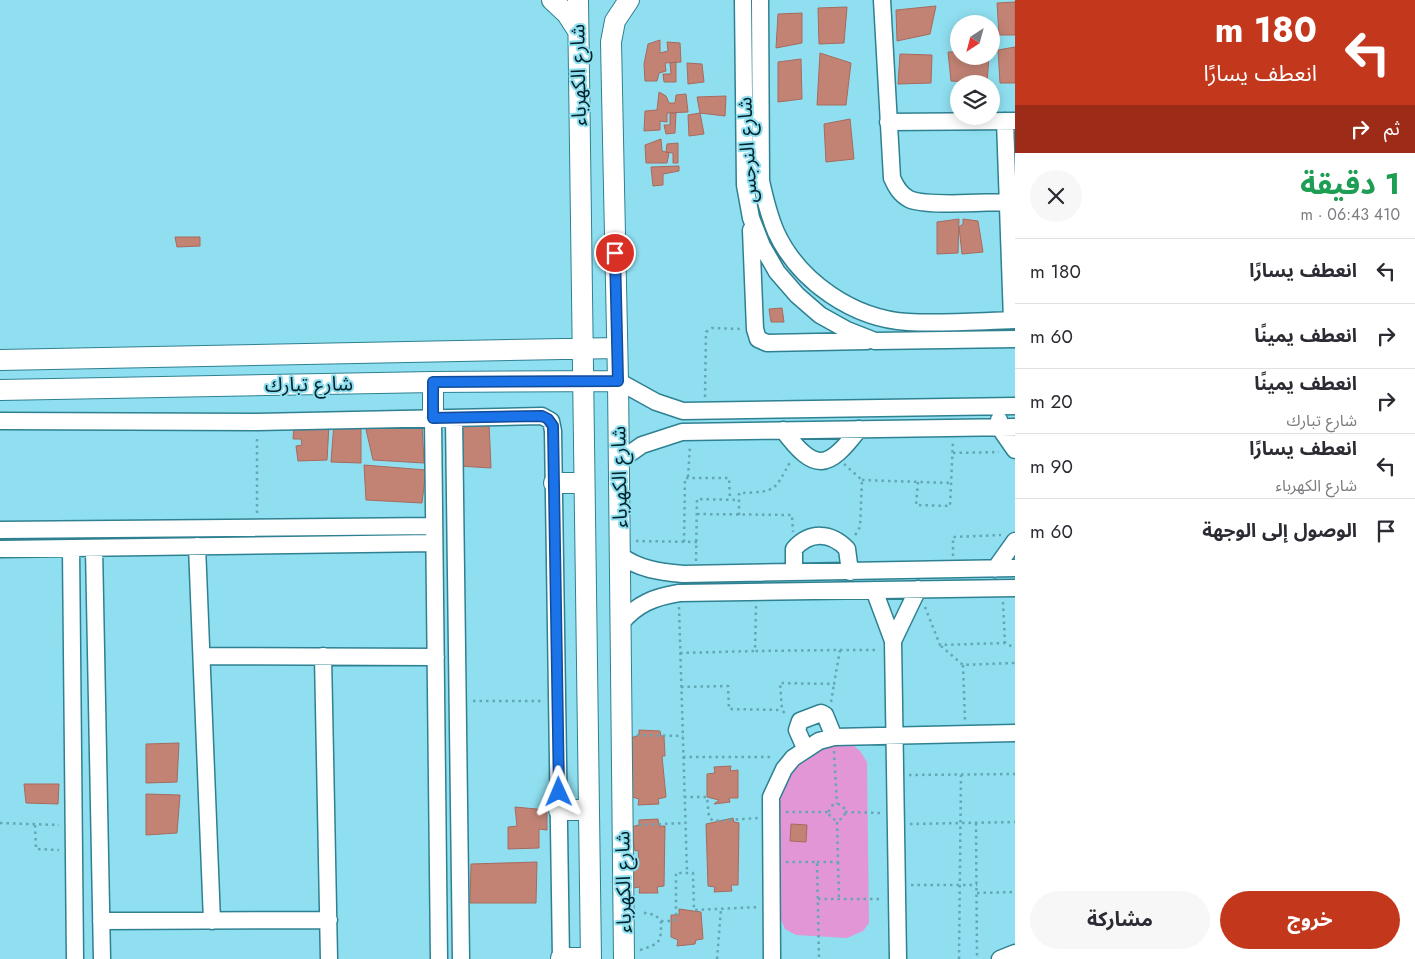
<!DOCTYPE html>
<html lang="ar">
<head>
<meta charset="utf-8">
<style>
	body { margin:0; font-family:Jost,"Noto Sans Arabic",sans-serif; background:#f7f7f7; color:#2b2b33; direction:rtl; height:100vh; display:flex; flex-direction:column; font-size:19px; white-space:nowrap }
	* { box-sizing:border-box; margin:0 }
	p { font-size:16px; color:#7c7c81 }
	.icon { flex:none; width:28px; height:28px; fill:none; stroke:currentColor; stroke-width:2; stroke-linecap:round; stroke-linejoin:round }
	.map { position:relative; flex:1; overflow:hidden; direction:ltr }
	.side { display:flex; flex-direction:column; background:#fff; width:400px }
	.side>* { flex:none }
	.top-card { background:#c3381d; color:#fff; overflow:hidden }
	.needle { width:32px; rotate:216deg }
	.fabs { position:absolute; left:950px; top:15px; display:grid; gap:10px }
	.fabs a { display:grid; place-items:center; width:50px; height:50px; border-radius:50%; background:#fff; box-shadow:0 2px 12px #0003; font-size:25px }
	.pin { position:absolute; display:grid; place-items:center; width:42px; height:42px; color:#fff; margin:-21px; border:2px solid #fff; border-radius:50%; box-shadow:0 1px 5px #0007 }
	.me { position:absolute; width:55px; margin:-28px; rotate:359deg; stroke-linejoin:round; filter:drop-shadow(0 0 4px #0008) }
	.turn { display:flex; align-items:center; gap:18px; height:105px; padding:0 15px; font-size:22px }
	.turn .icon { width:65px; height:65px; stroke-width:2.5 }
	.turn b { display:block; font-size:35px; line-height:42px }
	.then { display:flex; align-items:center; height:48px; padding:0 15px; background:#0003; gap:10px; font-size:19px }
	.round { display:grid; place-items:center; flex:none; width:52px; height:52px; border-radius:26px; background:#f7f7f7 }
	.summary { display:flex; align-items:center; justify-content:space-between; height:85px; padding:0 15px }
	h1 { font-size:30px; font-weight:700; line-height:38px; color:#1e9e55 }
	.action { display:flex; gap:10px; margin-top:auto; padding:10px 15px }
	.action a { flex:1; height:58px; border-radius:30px; background:#c3381d; color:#fff; font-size:20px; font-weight:700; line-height:58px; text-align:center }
	.action a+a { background:#f7f7f7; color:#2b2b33 }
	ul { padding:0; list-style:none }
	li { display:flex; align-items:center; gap:15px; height:65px; padding:0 15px; border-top:1px solid #e1e1e2 }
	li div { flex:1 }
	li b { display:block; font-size:19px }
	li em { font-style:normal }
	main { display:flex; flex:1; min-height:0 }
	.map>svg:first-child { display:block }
	.green { fill:#e396d6 }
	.building { fill:#c28375; stroke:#a76a5d }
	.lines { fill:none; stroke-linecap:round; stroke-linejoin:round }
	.minor-casing { stroke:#2f8191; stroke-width:19 }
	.tertiary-casing { stroke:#2f8191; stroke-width:22 }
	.path { stroke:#64a6b4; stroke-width:2.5; stroke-dasharray:2.5 4; stroke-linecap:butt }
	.minor { stroke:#fff; stroke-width:16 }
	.tertiary { stroke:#fff; stroke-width:20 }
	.route-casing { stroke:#114b97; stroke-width:12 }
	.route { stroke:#1a73e8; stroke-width:9 }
	.labels { text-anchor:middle; stroke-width:4; stroke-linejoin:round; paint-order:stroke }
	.street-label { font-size:20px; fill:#002229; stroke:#8fdff0 }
</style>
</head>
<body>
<main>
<section class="side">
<div class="top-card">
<div class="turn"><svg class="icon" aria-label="left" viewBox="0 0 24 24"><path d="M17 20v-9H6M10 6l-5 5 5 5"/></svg><div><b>180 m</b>انعطف يسارًا</div></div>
<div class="then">ثم<svg class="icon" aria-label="right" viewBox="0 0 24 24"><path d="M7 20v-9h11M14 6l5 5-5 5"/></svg></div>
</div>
<div class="summary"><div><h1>1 دقيقة</h1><p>410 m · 06:43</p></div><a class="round"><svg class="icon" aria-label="close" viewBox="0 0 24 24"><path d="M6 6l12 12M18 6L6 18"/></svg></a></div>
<ul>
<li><svg class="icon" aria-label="left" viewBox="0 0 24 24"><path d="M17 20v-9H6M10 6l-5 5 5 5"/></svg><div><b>انعطف يسارًا</b></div><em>180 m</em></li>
<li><svg class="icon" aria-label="right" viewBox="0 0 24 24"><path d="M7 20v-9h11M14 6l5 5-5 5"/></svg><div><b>انعطف يمينًا</b></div><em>60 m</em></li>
<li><svg class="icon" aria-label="right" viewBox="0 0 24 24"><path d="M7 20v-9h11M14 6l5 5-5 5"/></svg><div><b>انعطف يمينًا</b><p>شارع تبارك</p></div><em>20 m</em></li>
<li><svg class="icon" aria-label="left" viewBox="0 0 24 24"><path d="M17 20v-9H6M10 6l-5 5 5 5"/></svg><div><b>انعطف يسارًا</b><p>شارع الكهرباء</p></div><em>90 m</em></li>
<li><svg class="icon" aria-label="arrive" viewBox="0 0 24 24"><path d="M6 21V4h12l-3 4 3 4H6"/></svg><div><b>الوصول إلى الوجهة</b></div><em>60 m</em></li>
</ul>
<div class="action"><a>خروج</a><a>مشاركة</a></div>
</section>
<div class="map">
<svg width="1015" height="959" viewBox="0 0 1015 959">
	<rect width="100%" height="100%" fill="#8fdff0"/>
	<path class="green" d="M 849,742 L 860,751 L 867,762 L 869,923 L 863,931 L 847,938 L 796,935 L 785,929 L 778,913 L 779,789 L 784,773 L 820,748 Z"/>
	<path class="building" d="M 1015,2 L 1015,35 L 999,35 L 997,3 Z
		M 936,6 L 930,34 L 897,41 L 896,10 Z
		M 847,7 L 844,43 L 819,44 L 818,8 Z
		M 802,13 L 802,43 L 776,48 L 778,14 Z
		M 660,40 L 660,53 L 668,51 L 667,42 L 680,43 L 681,62 L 665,63 L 666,71 L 659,73 L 657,81 L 645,81 L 644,64 L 648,44 Z
		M 1015,47 L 1015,83 L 1000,83 L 998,50 Z
		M 948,52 L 959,52 L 959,56 L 989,56 L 987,83 L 951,81 Z
		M 820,53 L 851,63 L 846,105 L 817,105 Z
		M 900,54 L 932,55 L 931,83 L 898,84 Z
		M 801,59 L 802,99 L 778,102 L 778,62 Z
		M 676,62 L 676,82 L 664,82 L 663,74 L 671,74 L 670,63 Z
		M 687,63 L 702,64 L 704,82 L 688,84 Z
		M 659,92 L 666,96 L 669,103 L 675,103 L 676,95 L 686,94 L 688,112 L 667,113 L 667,122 L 660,121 L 660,130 L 644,131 L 645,111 L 657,110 Z
		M 726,96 L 725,116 L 700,113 L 697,97 Z
		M 670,113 L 676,113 L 675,133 L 666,134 L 664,125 L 670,125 Z
		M 700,113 L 704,134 L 689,136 L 688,115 Z
		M 850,119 L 854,159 L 826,162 L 824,124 Z
		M 661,139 L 662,151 L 669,153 L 667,163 L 646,163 L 645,145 Z
		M 678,143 L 678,163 L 673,163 L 673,153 L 666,152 L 667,144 Z
		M 679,166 L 679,171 L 663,174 L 663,185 L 653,186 L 651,167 Z
		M 959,219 L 958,253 L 937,254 L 937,222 Z
		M 963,219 L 978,221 L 983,252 L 962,254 L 959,227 L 963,224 Z
		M 175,237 L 200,237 L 200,246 L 177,247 Z
		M 782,308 L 784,322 L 771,322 L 769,309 Z
		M 422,422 L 424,463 L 373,460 L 365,425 Z
		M 334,423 L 361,425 L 361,463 L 331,462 Z
		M 489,423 L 491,468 L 459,466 L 458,424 Z
		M 294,425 L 329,425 L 327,460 L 298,461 L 296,446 L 302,445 L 301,439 L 293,439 Z
		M 364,465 L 426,470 L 422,503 L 366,500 Z
		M 639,730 L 660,731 L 661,736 L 664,736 L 665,756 L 662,756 L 666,797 L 658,799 L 659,804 L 638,805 L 639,799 L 632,797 L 631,738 L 639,735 Z
		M 179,743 L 177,782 L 146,783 L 146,744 Z
		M 731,766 L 730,771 L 738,770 L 738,798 L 729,798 L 730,802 L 714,804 L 719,800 L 707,797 L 707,774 L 715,773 L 714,767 Z
		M 24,784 L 59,784 L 58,804 L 26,803 Z
		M 146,794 L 180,795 L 177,833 L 146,835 Z
		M 515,807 L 547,810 L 547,830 L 539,829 L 539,848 L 508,849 L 508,827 L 517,826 Z
		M 733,818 L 734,822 L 739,823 L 738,885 L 731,885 L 732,891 L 714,892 L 715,887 L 708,886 L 706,824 Z
		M 658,819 L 659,826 L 665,826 L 664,886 L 657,887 L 658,893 L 639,893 L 640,887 L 633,888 L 631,871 L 635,870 L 635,862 L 639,862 L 638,850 L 635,851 L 631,827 L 639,825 L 639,820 Z
		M 791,824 L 807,825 L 806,842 L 790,841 Z
		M 537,862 L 536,903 L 470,903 L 471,864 Z
		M 679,909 L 701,912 L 703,939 L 696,940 L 695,944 L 677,946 L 678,940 L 671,937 L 671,915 L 679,915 Z"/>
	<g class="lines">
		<g class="minor-casing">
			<path id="minor" d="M 743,0 L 745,185 L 751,218 L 762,246 L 777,272 L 797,295 L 820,315 L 847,330 L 875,341 L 1015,339
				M 760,0 L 761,181 C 765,199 769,216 776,232 C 799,282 854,319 908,322 C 943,324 980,321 1015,320
				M 882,0 L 892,178 C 896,187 900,194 909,199 C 925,207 986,202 1008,202
				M 1005,121 L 1012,320
				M 888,122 L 1015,121
				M 751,230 L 755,329 L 758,339 L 767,343 L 867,341
				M 618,381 L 656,402 L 683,411 L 1015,406
				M 433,418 L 439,959
				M 454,418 L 461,959
				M 999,420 L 999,427 L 1015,450
				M 0,421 L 257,422 L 542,416 L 551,421 L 553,431 L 561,959
				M 783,430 C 815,473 828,470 859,429
				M 619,461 L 642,445 L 682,432 L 1015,427
				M 0,530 L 434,526
				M 197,546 L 212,921
				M 71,548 L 75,959
				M 94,548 L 102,959
				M 0,549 L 434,543
				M 620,555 C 638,569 660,572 683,574 L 1015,568
				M 995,569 L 1015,541
				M 794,572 L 794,549 C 810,531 831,532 847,549 L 850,572
				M 874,590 L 893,641 L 898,959
				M 621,623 C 637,604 654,597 679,593 L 1015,588
				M 893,641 L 918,589
				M 202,656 L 436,657
				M 323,656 L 329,959
				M 805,748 L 797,730 L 800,721 L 821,713 L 825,715 L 834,737
				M 101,921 L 329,920
				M 772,959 L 771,797 L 784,769 L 793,758 L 819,741 L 834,737 L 1015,733
				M 1000,959 L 1015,953"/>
		</g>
		<g class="tertiary-casing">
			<path id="tertiary" d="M 552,0 L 567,14 L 578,31
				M 578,0 L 591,959
				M 0,360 L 617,348
				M 433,382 L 433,418
				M 0,390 L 433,382 L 618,381
				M 554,483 L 584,483
				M 559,810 L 588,810
				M 561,958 L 591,958
				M 624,959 L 618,381 L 611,42 L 615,21 L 629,0"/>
		</g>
		<path class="path" d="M 705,397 L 706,332 L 712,328 L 742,329
			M 953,453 L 999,452
			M 844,464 L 862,480 L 860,527 L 854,537
			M 688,477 L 690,446
			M 862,480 L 951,483
			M 918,482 L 916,505 L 950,506 L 953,441
			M 257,513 L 257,436
			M 697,514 L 792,515 L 793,532
			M 739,515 L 739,493 C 776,492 774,492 791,460
			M 636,541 L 697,542
			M 684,542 L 685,478 L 729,478 L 730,500
			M 953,556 L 953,537 L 1001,535
			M 696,561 L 697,499 L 739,500
			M 1003,602 L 1005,643
			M 756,606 L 755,651 L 840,650 L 834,684 L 780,683 L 782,710 L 787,716
			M 679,607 L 687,873
			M 925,607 L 940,645 L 1005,643 L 1015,648
			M 941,646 L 963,665 L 1015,663
			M 840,650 L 879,650
			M 680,653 L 755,651
			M 963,665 L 965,721
			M 681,687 L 728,686 L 729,709 L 782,710
			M 473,701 L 542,701
			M 831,702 L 834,684
			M 637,735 L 683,736
			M 834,751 L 837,804
			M 683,757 L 774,757
			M 909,775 L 1015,774
			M 684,797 L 707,797 L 709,817 L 713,821 L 758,818
			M829 812a8 8 0 1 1 16 0a8 8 0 1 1-16 0Z
			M 786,812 L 829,812
			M 845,812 L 881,813
			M 0,823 L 59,825
			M 976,823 L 977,959
			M 910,824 L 1015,822
			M 35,825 L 36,849 L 59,850
			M 639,825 L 685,823
			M 786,862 L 817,862 L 819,959
			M 817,862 L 838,862 L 837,820
			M 838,862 L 839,898
			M 911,885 L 977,885
			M 977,893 L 1015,892
			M 818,899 L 883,899
			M 661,921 L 674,921 L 676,919 L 676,873 L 693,873 L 694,910 L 759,907
			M 640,950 C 661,943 661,943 661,921 L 655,915 L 640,912
			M 717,959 L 721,909
			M 959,959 L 961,775"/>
		<use href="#minor" class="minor"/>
		<use href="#tertiary" class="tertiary"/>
	</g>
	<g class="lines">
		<g class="route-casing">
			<path id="route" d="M 559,792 L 553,426 L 548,419 L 542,416 L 433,418 L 433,382 L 618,381 L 615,253"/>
		</g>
		<use href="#route" class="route"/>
	</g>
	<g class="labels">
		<g class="street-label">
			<text transform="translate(578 75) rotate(-91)" y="7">شارع الكهرباء</text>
			<text transform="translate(747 150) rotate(-93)" y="7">شارع النرجس</text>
			<text transform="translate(309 384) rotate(-1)" y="7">شارع تبارك</text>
			<text transform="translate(619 477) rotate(-91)" y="7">شارع الكهرباء</text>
			<text transform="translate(623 882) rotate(-91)" y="7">شارع الكهرباء</text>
		</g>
	</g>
</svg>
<div class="fabs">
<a><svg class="needle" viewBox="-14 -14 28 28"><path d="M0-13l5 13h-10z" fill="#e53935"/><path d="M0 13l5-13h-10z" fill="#7c7c81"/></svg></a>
<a><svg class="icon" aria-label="layers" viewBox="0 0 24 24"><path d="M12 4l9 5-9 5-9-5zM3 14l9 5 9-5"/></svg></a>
</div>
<div class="pin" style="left:615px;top:253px;background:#d93025"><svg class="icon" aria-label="arrive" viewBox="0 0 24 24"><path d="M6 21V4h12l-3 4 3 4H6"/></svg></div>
<svg class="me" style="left:559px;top:792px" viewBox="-20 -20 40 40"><path d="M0-17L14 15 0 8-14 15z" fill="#1a73e8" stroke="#fff" stroke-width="4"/></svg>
</div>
</main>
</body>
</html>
